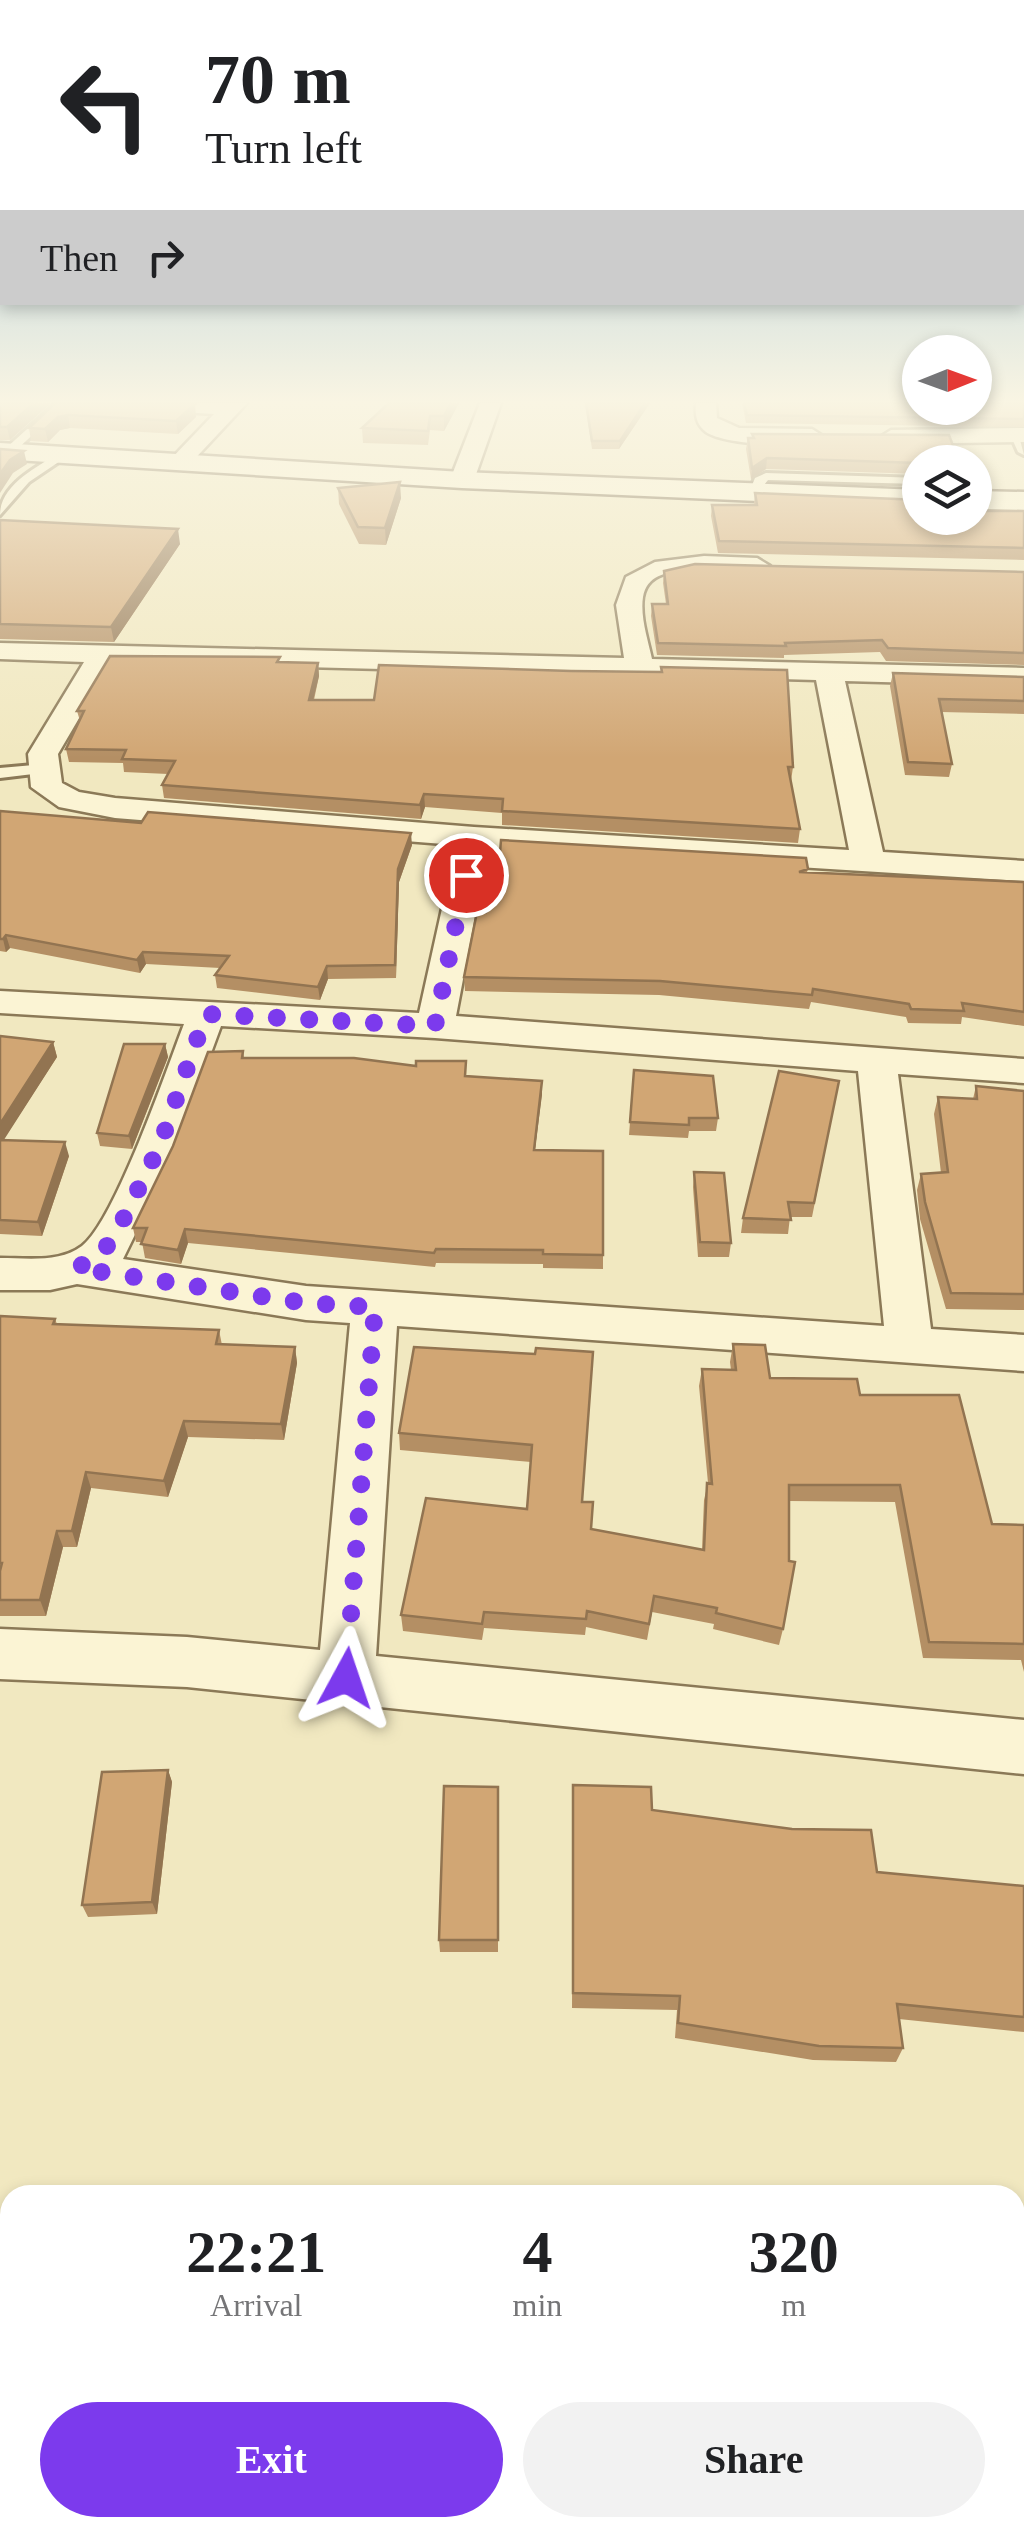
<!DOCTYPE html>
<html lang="en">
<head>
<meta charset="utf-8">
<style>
	body { margin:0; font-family:"Times New Roman",serif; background:#f2f2f2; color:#202124; height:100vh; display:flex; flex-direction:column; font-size:38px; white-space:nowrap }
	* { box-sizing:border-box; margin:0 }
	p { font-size:32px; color:#757577 }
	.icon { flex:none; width:55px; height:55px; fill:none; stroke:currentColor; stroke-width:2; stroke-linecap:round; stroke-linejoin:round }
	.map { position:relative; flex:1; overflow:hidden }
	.drawer { position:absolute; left:0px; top:2185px; width:1025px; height:352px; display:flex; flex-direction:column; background:#fff; border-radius:30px 30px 0 0; box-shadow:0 5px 15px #0003 }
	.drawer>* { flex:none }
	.banner { position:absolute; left:0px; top:0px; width:1025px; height:305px; box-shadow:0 5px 15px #0003; background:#fff; color:#202124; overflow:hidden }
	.needle { width:65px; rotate:89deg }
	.buttons { position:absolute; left:902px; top:335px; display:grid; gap:20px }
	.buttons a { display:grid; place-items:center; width:90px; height:90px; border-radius:50%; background:#fff; box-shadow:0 5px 15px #0003; font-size:50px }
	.pin { position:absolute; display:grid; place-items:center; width:85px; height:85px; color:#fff; margin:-42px; border:5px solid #fff; border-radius:50%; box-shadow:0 2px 10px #0007 }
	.me { position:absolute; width:110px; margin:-55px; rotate:5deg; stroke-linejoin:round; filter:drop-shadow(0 0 8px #0008) }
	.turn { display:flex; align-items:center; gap:35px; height:210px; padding:0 40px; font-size:45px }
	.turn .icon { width:130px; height:130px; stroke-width:2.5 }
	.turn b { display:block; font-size:70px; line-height:85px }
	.then { display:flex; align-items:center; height:95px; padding:0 40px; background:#0003; gap:20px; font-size:38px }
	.eta { display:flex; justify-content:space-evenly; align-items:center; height:170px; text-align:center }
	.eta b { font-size:60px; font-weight:800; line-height:70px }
	.primary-button { display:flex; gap:20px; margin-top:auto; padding:20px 40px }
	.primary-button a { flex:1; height:115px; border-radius:60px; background:#7c3aed; color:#fff; font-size:40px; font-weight:800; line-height:115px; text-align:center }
	.primary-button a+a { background:#f2f2f2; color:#202124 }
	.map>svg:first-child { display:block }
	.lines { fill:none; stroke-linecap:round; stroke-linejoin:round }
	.service-casing { stroke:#8b7957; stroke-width:6 }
	.minor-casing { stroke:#8b7957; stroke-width:5 }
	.secondary-casing { stroke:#6d593a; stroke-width:5 }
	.service { fill:#fbf4d4; fill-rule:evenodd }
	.minor { fill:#fbf4d4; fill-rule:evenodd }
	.secondary { fill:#fbf4d4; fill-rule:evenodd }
	.wall { fill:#b48f64 }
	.shaded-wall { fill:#927451 }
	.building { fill:#d1a674; stroke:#927451; stroke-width:2.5 }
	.route { stroke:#7c3aed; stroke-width:18; stroke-dasharray:0 32.4 }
</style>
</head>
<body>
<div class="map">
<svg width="1024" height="2536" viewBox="0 0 1024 2536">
	<rect width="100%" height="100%" fill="#f1e8c0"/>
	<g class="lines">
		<g class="service-casing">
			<path id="service" d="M 56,403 L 67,403 L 13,453 L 5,453 L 5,449 Z
				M 1010,434 L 1019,436 L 1024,455 L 1018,452 Z
				M 59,453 L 69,455 L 29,482 L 0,515 C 0,485 37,467 59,453 Z
				M 766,473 L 920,478 L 920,484 L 768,480 L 756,495 L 748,495 L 755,478 Z
				M 45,764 L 50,766 L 50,772 L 0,778 L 0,768 Z"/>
		</g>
		<g class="minor-casing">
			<path id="minor" d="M 125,403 L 247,403 L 188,466 L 180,468 L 169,461 L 214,414 L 135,409 Z
				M 480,403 L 501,403 L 474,480 L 462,487 L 454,485 L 450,480 Z
				M 696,403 L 716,403 L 717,418 L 739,428 L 812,429 L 823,436 C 808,450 724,445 706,432 C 696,424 695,415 696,403 Z
				M 1024,428 L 1024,442 L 891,444 L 880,437 L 891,430 Z
				M 704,556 L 757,558 L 770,566 C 748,591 652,546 643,597 C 640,617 648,640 652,659 L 1024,668 L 1024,686 L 845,681 L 883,852 L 1024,861 L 1024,881 L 488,848 L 456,1016 L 1024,1059 L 1024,1083 L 898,1074 L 931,1329 L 1024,1335 L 1024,1371 L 397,1326 L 376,1656 L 1024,1720 L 1024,1774 L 187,1687 L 0,1679 L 0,1629 L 187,1637 L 320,1650 L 350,1323 L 306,1320 L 77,1284 L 50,1290 L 0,1290 L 0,1258 C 26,1258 60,1263 82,1246 C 115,1221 167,1068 184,1024 L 0,1013 L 0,991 L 419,1013 L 456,845 L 115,818 L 59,807 L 31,787 L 28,754 L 84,662 L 0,659 L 0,643 L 624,658 L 616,605 L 626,577 L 655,562 ZM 112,662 L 816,680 L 849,850 L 474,827 L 115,798 L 79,792 L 62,783 L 58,754 ZM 221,1026 L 435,1038 L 858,1071 L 884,1326 L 306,1286 L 123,1259 L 172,1159 Z"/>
		</g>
		<g class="secondary-casing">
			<path id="secondary" d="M 0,443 L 462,472 L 920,490 L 920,508 L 462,488 L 0,459 Z
				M 975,491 L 1024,492 L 1024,510 L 975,509 Z"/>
		</g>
		<use href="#service" class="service"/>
		<use href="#minor" class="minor"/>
		<use href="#secondary" class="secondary"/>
	</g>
	<path class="wall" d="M 0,403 L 51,403 L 10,440 L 0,440 Z
		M 55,403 L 196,417 L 178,434 L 70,428 L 60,430 L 48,442 L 31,441 L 29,428 Z
		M 459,403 L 444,431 L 430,430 L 428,445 L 363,443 L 362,428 Z
		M 585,403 L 650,403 L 619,449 L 592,449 Z
		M 742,403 L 1024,403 L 1024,427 L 746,423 Z
		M 752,434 L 920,462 L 920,474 L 766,469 L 751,479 L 746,449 L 748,438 L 752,438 Z
		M 338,488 L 401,498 L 386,545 L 359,544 L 339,504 Z
		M 755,493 L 977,511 L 1024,511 L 1024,560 L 718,553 L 711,516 L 712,505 L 754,505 Z
		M 0,520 L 180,544 L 114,642 L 0,639 Z
		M 664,571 L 1024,572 L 1024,665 L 886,661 L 880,652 L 784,655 L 784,658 L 657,655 L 651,616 L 652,604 L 666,604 L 663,583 Z
		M 280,662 L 318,663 L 319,676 L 314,700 L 374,700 L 571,671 L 661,672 L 661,667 L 793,767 L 791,781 L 800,829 L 798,843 L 502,825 L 502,813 L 425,807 L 421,819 L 164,798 L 162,785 L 168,774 L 124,772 L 123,763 L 69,762 L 66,749 L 80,721 L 77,711 Z
		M 893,673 L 1024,677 L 1024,714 L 941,712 L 952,764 L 949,777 L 905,775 L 890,686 Z
		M 0,811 L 412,845 L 399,882 L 396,978 L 328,979 L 320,1000 L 217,988 L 215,975 L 220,968 L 146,964 L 140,973 L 10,948 L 6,952 L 0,951 Z
		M 808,869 L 807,872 L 1024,882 L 1024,1026 L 962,1017 L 961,1024 L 908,1023 L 906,1017 L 811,1002 L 809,1009 L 659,995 L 465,991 L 464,977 L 486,912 Z
		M 0,1036 L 53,1042 L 57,1057 L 3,1140 L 69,1156 L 42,1236 L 0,1234 Z
		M 165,1044 L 168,1057 L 132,1149 L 100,1146 L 97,1133 Z
		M 243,1051 L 244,1058 L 467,1076 L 542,1081 L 535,1150 L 603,1255 L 603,1269 L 543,1268 L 543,1264 L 436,1263 L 435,1267 L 188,1243 L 181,1264 L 145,1258 L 142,1242 L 136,1242 L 133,1228 Z
		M 634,1070 L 718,1118 L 716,1131 L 689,1131 L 688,1138 L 629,1135 Z
		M 839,1081 L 812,1217 L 790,1217 L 788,1234 L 741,1233 L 743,1218 Z
		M 976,1086 L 1024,1091 L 1024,1310 L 946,1309 L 920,1219 L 917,1190 L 921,1174 L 941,1173 L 934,1114 L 938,1097 L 973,1099 Z
		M 694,1172 L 731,1243 L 729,1257 L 698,1257 L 693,1187 Z
		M 0,1316 L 55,1319 L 57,1324 L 219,1330 L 222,1345 L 295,1347 L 297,1363 L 284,1440 L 188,1437 L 168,1497 L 91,1488 L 77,1547 L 63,1547 L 46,1616 L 0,1616 Z
		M 733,1344 L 770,1378 L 860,1395 L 992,1524 L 1024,1525 L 1024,1672 L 1021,1660 L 923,1658 L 895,1502 L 789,1501 L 783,1629 L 779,1645 L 713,1629 L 714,1624 L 652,1612 L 647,1640 L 586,1627 L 585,1635 L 484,1628 L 482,1640 L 403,1631 L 401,1615 L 527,1509 L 531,1462 L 400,1450 L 399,1433 L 535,1354 L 591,1529 L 702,1550 L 704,1500 L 708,1483 L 699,1386 L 702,1369 L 731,1370 L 730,1362 Z
		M 168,1770 L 172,1782 L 157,1914 L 88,1917 L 82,1905 Z
		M 573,1785 L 652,1810 L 877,1872 L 1024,1886 L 1024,2032 L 899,2019 L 903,2048 L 896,2062 L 813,2060 L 675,2038 L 677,2010 L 572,2008 Z
		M 498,1787 L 498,1952 L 440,1952 L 439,1940 Z"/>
	<path class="shaded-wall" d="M 34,403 L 51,403 L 10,440 L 7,427 Z
		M 451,403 L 459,403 L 444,431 L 444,416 Z
		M 645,403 L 650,403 L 619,449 L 620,441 Z
		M 195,404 L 196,417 L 178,434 L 176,421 Z
		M 68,415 L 70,428 L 60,430 L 48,442 L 45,429 L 58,417 Z
		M 24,451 L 27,464 L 13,473 L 0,493 L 0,474 L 10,460 Z
		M 767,458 L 766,469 L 751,479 L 752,468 Z
		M 400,482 L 401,498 L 386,545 L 385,528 Z
		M 178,529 L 180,544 L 114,642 L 111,627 Z
		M 318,663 L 319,676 L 310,713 L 309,700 Z
		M 424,794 L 425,807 L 421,819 L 420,805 Z
		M 411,833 L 412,845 L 399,882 L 396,978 L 398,869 Z
		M 6,935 L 10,948 L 6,952 L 3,939 Z
		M 143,952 L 146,964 L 140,973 L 137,960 Z
		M 327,966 L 328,979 L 320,1000 L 318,987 Z
		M 53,1042 L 57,1057 L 0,1146 L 0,1124 Z
		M 165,1044 L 168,1057 L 132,1149 L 129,1136 Z
		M 542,1081 L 542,1095 L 533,1164 L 534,1150 Z
		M 65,1142 L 69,1156 L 42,1236 L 38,1222 Z
		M 185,1229 L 188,1243 L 181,1264 L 178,1250 Z
		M 295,1347 L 297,1363 L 284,1440 L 281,1424 Z
		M 184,1421 L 188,1437 L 168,1497 L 164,1481 Z
		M 86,1472 L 91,1488 L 77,1547 L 72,1531 Z
		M 57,1531 L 63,1547 L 46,1616 L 40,1600 Z
		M 168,1770 L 172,1782 L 157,1914 L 152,1902 Z"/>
	<path class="building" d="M 0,403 L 34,403 L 7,427 L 0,427 Z
		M 55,403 L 187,403 L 195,404 L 176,421 L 68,415 L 58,417 L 45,429 L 29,428 Z
		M 389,403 L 451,403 L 444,416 L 430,416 L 428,431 L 362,428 Z
		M 586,403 L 645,403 L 620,441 L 592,441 Z
		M 744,403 L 920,403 L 920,408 L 975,408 L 975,403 L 1024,403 L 1024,419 L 747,415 Z
		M 752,434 L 949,435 L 959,462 L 920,463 L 767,458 L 752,468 L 748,438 L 754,438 Z
		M 0,449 L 24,451 L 10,460 L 0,474 Z
		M 400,482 L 385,528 L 358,527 L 338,488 Z
		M 755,493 L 920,500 L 920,518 L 975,518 L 975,506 L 977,511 L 1024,511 L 1024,548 L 719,541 L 712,505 L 757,505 Z
		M 0,520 L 178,529 L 111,627 L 0,624 Z
		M 695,564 L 1024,572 L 1024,653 L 888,648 L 882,640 L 785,643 L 786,646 L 658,643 L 652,604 L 668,604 L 664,571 Z
		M 110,656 L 280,657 L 277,662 L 318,663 L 309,700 L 374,700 L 379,665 L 571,671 L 662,672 L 661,667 L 787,670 L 793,767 L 788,767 L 800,829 L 502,811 L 503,799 L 424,794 L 420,805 L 162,785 L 175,761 L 122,759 L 126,750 L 66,749 L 84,711 L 77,711 Z
		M 893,673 L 1024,677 L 1024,701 L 939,699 L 952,764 L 908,762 Z
		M 0,811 L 141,823 L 148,812 L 411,833 L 398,869 L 395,965 L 327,966 L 318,987 L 215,975 L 229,956 L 143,952 L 137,960 L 6,935 L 3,939 L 0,939 Z
		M 501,840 L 806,858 L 808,869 L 799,872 L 1024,882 L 1024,1012 L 962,1003 L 964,1011 L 911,1009 L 909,1004 L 813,989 L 812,995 L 660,981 L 464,977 L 477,912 L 486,912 L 492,879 L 498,879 Z
		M 0,1036 L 53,1042 L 0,1124 Z
		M 124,1044 L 165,1044 L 129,1136 L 97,1133 Z
		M 243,1051 L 242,1058 L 354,1058 L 416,1066 L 416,1061 L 466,1061 L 465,1076 L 542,1081 L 534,1150 L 603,1151 L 603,1255 L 543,1254 L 543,1250 L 436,1249 L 434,1253 L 185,1229 L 178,1250 L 141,1244 L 147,1228 L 133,1228 L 173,1146 L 208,1052 Z
		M 634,1070 L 713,1076 L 718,1118 L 689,1118 L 689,1125 L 630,1122 Z
		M 779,1071 L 839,1081 L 814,1203 L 788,1202 L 791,1220 L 743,1218 Z
		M 976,1086 L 1024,1091 L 1024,1294 L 951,1293 L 925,1202 L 921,1174 L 948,1172 L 938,1097 L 977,1099 Z
		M 0,1140 L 65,1142 L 38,1222 L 0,1220 Z
		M 694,1172 L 724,1173 L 731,1243 L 700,1242 Z
		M 0,1316 L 55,1319 L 53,1324 L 219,1330 L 216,1344 L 295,1347 L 281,1424 L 184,1421 L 164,1481 L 86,1472 L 72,1531 L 57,1531 L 40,1600 L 0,1600 L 0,1571 L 2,1563 L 0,1563 Z
		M 733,1344 L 765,1345 L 770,1378 L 857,1379 L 860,1395 L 959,1395 L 992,1524 L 1024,1525 L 1024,1644 L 929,1642 L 900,1485 L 789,1485 L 789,1561 L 795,1562 L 783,1629 L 716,1613 L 717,1608 L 654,1596 L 649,1624 L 587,1611 L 586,1619 L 484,1612 L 482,1624 L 401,1615 L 426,1498 L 527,1509 L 532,1445 L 399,1433 L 414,1347 L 535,1354 L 536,1348 L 593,1352 L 582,1502 L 593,1502 L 591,1529 L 704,1550 L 707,1483 L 712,1484 L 702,1369 L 736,1370 Z
		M 168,1770 L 152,1902 L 82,1905 L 102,1772 Z
		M 573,1785 L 651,1787 L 652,1810 L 792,1829 L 871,1830 L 877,1872 L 1024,1886 L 1024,2017 L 897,2004 L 903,2048 L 819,2046 L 678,2023 L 680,1996 L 573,1993 Z
		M 444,1786 L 498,1787 L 498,1940 L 439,1940 Z"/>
	<linearGradient id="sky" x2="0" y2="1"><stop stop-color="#8dbad7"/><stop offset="0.53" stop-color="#f9f5e3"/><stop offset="1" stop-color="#f9f5e3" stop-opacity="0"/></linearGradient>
	<rect width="1024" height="758" fill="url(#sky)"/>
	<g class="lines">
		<path class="route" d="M 346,1678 L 375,1307 L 306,1303 L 76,1268 L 98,1257 L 115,1236 L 160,1145 L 206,1014 L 435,1026 L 466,875"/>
	</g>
</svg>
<div class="buttons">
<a><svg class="needle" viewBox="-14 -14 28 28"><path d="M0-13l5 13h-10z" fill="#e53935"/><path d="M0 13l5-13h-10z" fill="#757577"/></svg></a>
<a><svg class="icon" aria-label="layers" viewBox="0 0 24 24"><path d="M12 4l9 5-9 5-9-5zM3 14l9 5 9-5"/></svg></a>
</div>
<div class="pin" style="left:466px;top:875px;background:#d93025"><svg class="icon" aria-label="arrive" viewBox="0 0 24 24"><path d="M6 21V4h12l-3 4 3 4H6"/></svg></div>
<svg class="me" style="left:346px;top:1678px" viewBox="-20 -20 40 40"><path d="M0-17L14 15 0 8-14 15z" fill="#7c3aed" stroke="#fff" stroke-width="4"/></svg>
<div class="banner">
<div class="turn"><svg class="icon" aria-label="left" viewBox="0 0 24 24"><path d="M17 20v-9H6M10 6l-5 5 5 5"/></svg><div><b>70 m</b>Turn left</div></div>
<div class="then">Then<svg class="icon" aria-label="right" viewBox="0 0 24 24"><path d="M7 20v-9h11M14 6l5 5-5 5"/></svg></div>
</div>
<section class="drawer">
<div class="eta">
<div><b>22:21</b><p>Arrival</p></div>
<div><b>4</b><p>min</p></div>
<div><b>320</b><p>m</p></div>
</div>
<div class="primary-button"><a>Exit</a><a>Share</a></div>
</section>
</div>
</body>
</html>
